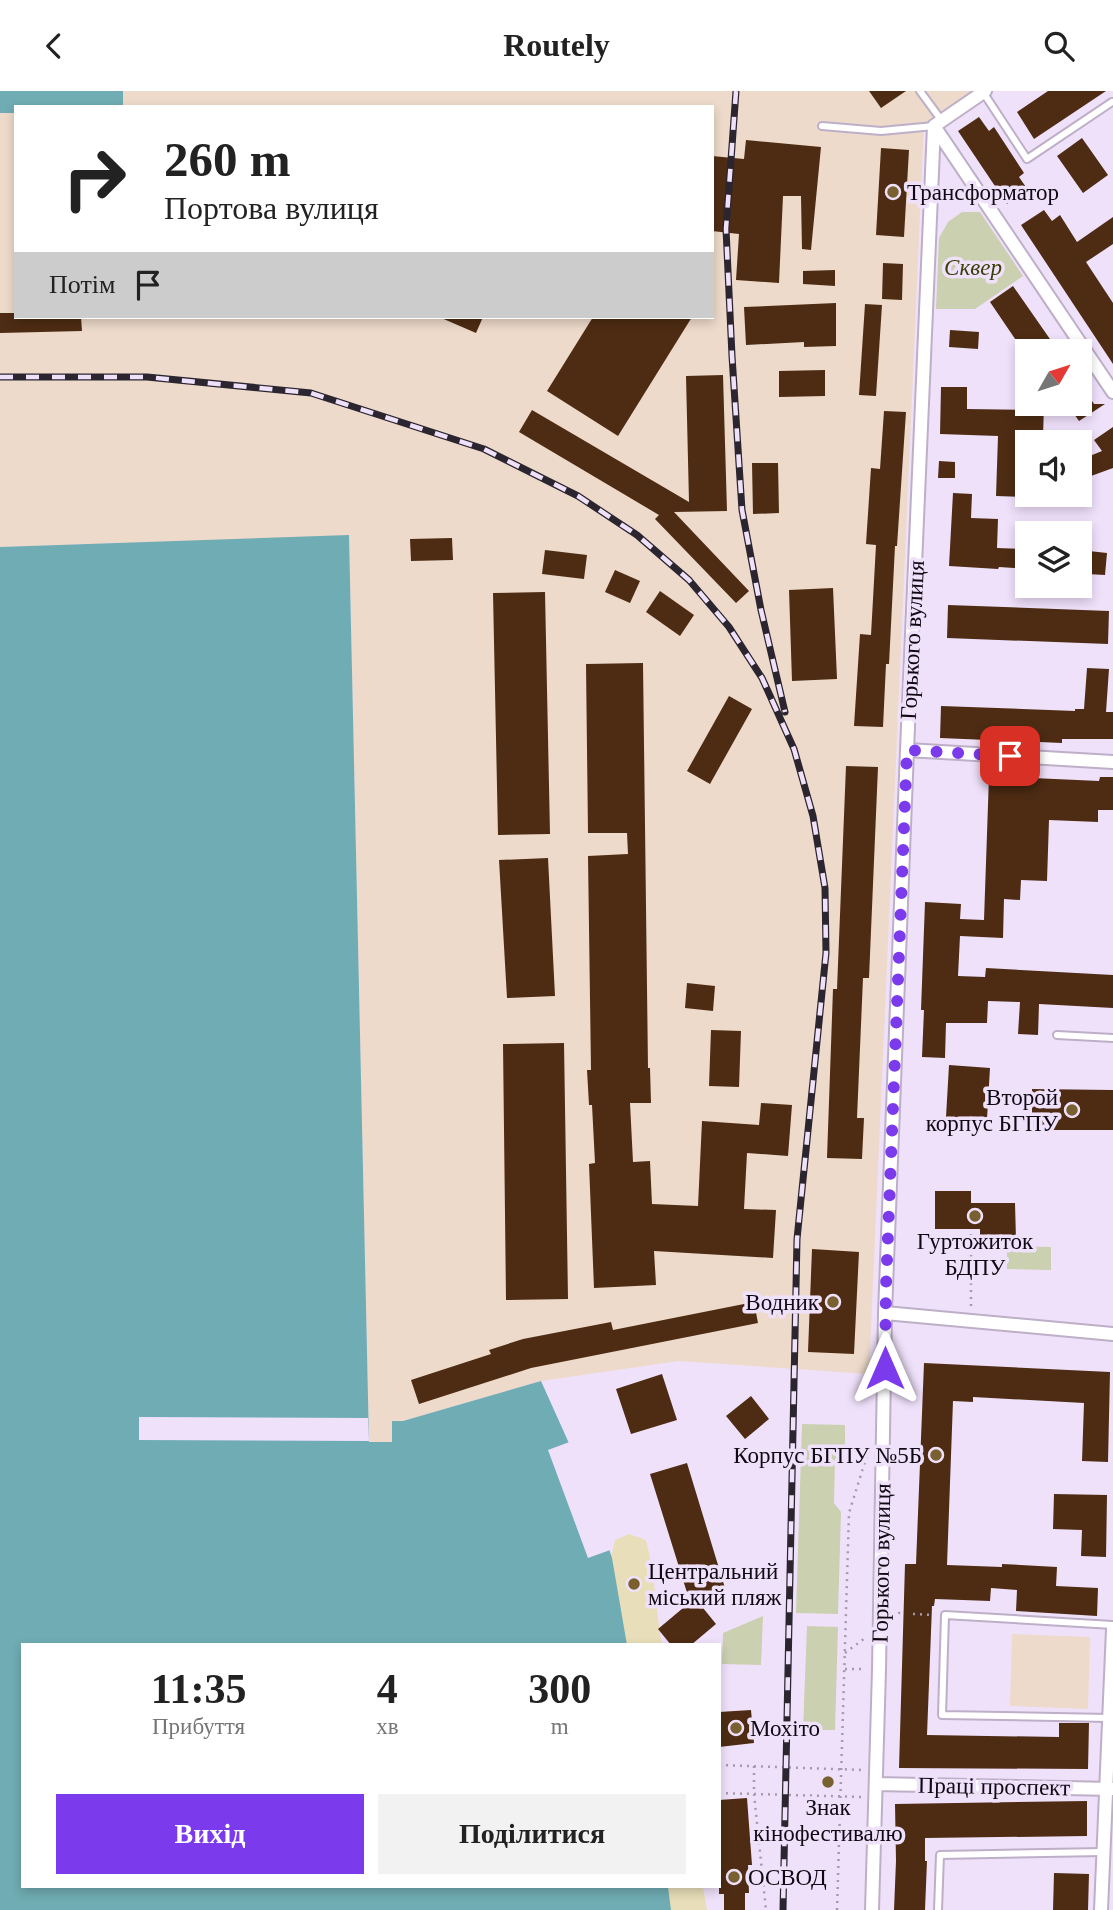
<!DOCTYPE html>
<html lang="uk">
<head>
<meta charset="utf-8">
<style>
	body { margin:0; font-family:Georgia,serif; background:#f2f2f2; color:#222; height:100vh; display:flex; flex-direction:column; font-size:26px; white-space:nowrap }
	* { box-sizing:border-box; margin:0 }
	p { font-size:23px; color:#767676 }
	.icon { flex:none; width:38px; height:38px; fill:none; stroke:currentColor; stroke-width:2; stroke-linecap:round; stroke-linejoin:round }
	.map { position:relative; flex:1; overflow:hidden }
	.drawer { position:absolute; left:21px; top:1552px; width:700px; height:245px; display:flex; flex-direction:column; background:#fff; border-radius:0px; box-shadow:0 4px 10px #0003 }
	.drawer>* { flex:none }
	.guide { position:absolute; left:14px; top:14px; width:700px; height:214px; border-radius:0px; box-shadow:0 4px 10px #0003; background:#fff; color:#222; overflow:hidden }
	.needle { width:46px; rotate:51deg }
	.tools { position:absolute; left:1015px; top:248px; display:grid; gap:14px }
	.tools a { display:grid; place-items:center; width:77px; height:77px; border-radius:0px; background:#fff; box-shadow:0 4px 10px #0003; font-size:35px }
	.pin { position:absolute; display:grid; place-items:center; width:60px; height:60px; color:#fff; margin:-30px; border-radius:14px; box-shadow:0 4px 10px #0006 }
	.me { position:absolute; width:77px; margin:-38px; rotate:0deg; stroke-linejoin:round; filter:drop-shadow(0 0 5px #0008) }
	.turn { display:flex; align-items:center; gap:24px; height:147px; padding:0 35px; font-size:32px }
	.turn .icon { width:91px; height:91px; stroke-width:2.5 }
	.turn b { display:block; font-size:49px; line-height:60px }
	.then { display:flex; align-items:center; height:66px; padding:0 35px; background:#0003; gap:14px; font-size:26px }
	.eta { display:flex; justify-content:space-evenly; align-items:center; height:119px; text-align:center }
	.eta b { font-size:42px; font-weight:700; line-height:49px }
	.cta { display:flex; gap:14px; margin-top:auto; padding:14px 35px }
	.cta a { flex:1; height:80px; border-radius:0px; background:#7c3aed; color:#fff; font-size:28px; font-weight:700; line-height:80px; text-align:center }
	.cta a+a { background:#f2f2f2; color:#222 }
	header { display:flex; justify-content:space-between; align-items:center; height:91px; padding:0 35px; background:#fff; font-size:32px; font-weight:700 }
	.map>svg:first-child { display:block }
	.industrial { fill:#eddaca }
	.green { fill:#cad0b0 }
	.sand { fill:#e8deb9 }
	.water { fill:#70acb3 }
	.pier { fill:#f0e1fb }
	.building { fill:#4e2c13 }
	.lines { fill:none; stroke-linecap:round; stroke-linejoin:round }
	.lane-casing { stroke:#beafc8; stroke-width:10 }
	.street-casing { stroke:#beafc8; stroke-width:16 }
	.path { stroke:#a599ae; stroke-width:2.5; stroke-dasharray:2 5; stroke-linecap:butt }
	.lane { stroke:#fff; stroke-width:6 }
	.street { stroke:#fff; stroke-width:12 }
	.rail-casing { stroke:#2b2530; stroke-width:7 }
	.rail { stroke:#f0e1fb; stroke-width:4.5; stroke-dasharray:13; stroke-linecap:butt }
	.route { stroke:#7c3aed; stroke-width:12; stroke-dasharray:0 21.6 }
	.poi-dot { fill:#796031; stroke:#f0e1fb; stroke-width:2.5 }
	.labels { text-anchor:middle; stroke-width:7; stroke-linejoin:round; paint-order:stroke }
	.poi-label { font-size:23px; fill:#0e0912; stroke:#f0e1fb; text-anchor:start }
	.park-label { font-size:23px; font-style:italic; fill:#393f08; stroke:#f0e1fb }
	.street-label { font-size:23px; fill:#0e0912; stroke:#f0e1fb }
</style>
</head>
<body>
<header><svg class="icon" aria-label="back" viewBox="0 0 24 24"><path d="M15 5l-7 7 7 7"/></svg>Routely<svg class="icon" aria-label="search" viewBox="0 0 24 24"><circle cx="10" cy="10" r="6"/><path d="M15 15l6 6"/></svg></header>
<div class="map">
<svg width="1113" height="1819" viewBox="0 0 1113 1819">
	<rect width="100%" height="100%" fill="#f0e1fb"/>
	<path class="industrial" d="M 123,0 L 973,0 L 924,33 L 869,1283 L 679,1270 L 541,1290 L 403,1330 L 392,1330 L 392,1351 L 369,1352 L 349,445 L 0,456 L 0,22 L 16,22 L 16,226 L 712,226 L 712,16 L 123,16 Z
		M 1012,1543 L 1090,1546 L 1088,1618 L 1010,1615 Z"/>
	<path class="green" d="M 962,121 L 980,121 L 1023,185 L 975,218 L 936,218 L 939,147 L 948,131 Z
		M 1007,1155 L 1051,1156 L 1051,1179 L 1007,1178 Z
		M 802,1333 L 845,1334 L 845,1364 L 835,1368 L 834,1412 L 841,1421 L 838,1523 L 796,1522 Z
		M 763,1525 L 761,1574 L 722,1573 L 723,1542 Z
		M 807,1535 L 838,1536 L 835,1639 L 803,1639 Z"/>
	<path class="sand" d="M 629,1443 L 646,1449 C 655,1484 656,1519 662,1554 L 623,1554 L 610,1470 L 615,1449 Z
		M 667,1796 L 703,1796 L 707,1819 L 670,1819 Z"/>
	<path class="water" d="M 0,0 L 123,0 L 123,16 L 16,16 L 16,22 L 0,22 Z
		M 349,444 L 369,1351 L 392,1351 L 392,1330 L 403,1330 L 541,1290 L 590,1399 L 612,1467 L 627,1554 L 23,1554 L 23,1796 L 668,1796 L 671,1819 L 0,1819 L 0,456 Z"/>
	<path class="pier" d="M 139,1326 L 368,1327 L 369,1350 L 139,1349 Z
		M 572,1350 L 594,1397 L 613,1458 L 588,1467 L 548,1359 Z"/>
	<path class="building" d="M 869,0 L 906,0 L 881,17 Z
		M 1048,0 L 1106,0 L 1034,48 L 1017,21 Z
		M 979,26 L 989,40 L 994,36 L 1024,82 L 1019,86 L 1028,99 L 1007,113 L 958,40 Z
		M 1082,47 L 1108,84 L 1083,102 L 1057,65 Z
		M 746,49 L 821,56 L 811,159 L 802,158 L 801,105 L 783,105 L 779,192 L 736,189 L 739,143 L 712,140 L 712,65 L 744,68 Z
		M 881,57 L 909,59 L 904,146 L 876,144 Z
		M 1044,119 L 1052,130 L 1060,124 L 1077,151 L 1113,126 L 1113,153 L 1086,171 L 1113,212 L 1113,273 L 1021,134 Z
		M 883,172 L 903,173 L 902,209 L 882,208 Z
		M 835,179 L 835,195 L 803,193 L 803,180 Z
		M 1013,195 L 1059,261 L 1024,261 L 990,211 Z
		M 836,212 L 836,255 L 804,256 L 804,251 L 746,254 L 744,216 Z
		M 865,213 L 882,214 L 876,305 L 859,304 Z
		M 0,222 L 16,222 L 16,226 L 81,226 L 82,240 L 0,242 Z
		M 439,226 L 483,226 L 476,242 Z
		M 593,226 L 692,226 L 618,345 L 547,300 Z
		M 950,239 L 979,241 L 978,258 L 949,256 Z
		M 825,279 L 825,305 L 779,306 L 779,280 Z
		M 723,284 L 727,420 L 674,421 L 749,500 L 736,512 L 655,428 L 659,424 L 519,341 L 532,319 L 689,411 L 686,285 Z
		M 1080,291 L 1094,313 L 1105,313 L 1079,330 L 1067,313 L 1080,313 Z
		M 941,296 L 967,296 L 967,318 L 1026,319 L 1026,313 L 1044,313 L 1043,346 L 1027,345 L 1027,406 L 996,405 L 998,345 L 940,343 Z
		M 884,320 L 906,321 L 897,455 L 895,455 L 889,573 L 886,573 L 883,636 L 854,635 L 860,543 L 871,544 L 876,454 L 866,453 L 871,377 L 880,378 Z
		M 1113,336 L 1113,377 L 1080,389 L 1080,369 L 1102,360 L 1094,349 Z
		M 939,370 L 955,371 L 955,387 L 938,387 Z
		M 752,372 L 778,372 L 779,422 L 753,423 Z
		M 953,402 L 972,403 L 971,427 L 998,428 L 997,457 L 1027,458 L 1027,478 L 999,476 L 998,478 L 949,475 Z
		M 1026,430 L 1053,431 L 1053,443 L 1025,443 Z
		M 452,447 L 453,469 L 411,470 L 410,448 Z
		M 545,459 L 587,464 L 584,488 L 542,483 Z
		M 1089,460 L 1107,462 L 1105,484 L 1087,483 Z
		M 615,479 L 640,490 L 630,512 L 605,501 Z
		M 833,497 L 837,588 L 792,590 L 789,499 Z
		M 660,500 L 694,524 L 680,545 L 646,521 Z
		M 545,501 L 550,743 L 498,744 L 493,502 Z
		M 948,514 L 1109,520 L 1108,553 L 947,547 Z
		M 643,572 L 648,977 L 650,977 L 651,1012 L 630,1012 L 633,1071 L 650,1070 L 652,1113 L 698,1115 L 702,1030 L 759,1034 L 761,1012 L 792,1014 L 788,1065 L 747,1062 L 744,1118 L 776,1119 L 773,1167 L 654,1160 L 656,1194 L 594,1197 L 589,1073 L 595,1072 L 592,1014 L 589,1014 L 587,979 L 591,979 L 588,765 L 628,763 L 627,742 L 588,742 L 586,573 Z
		M 1087,577 L 1109,578 L 1106,621 L 1113,621 L 1113,648 L 1062,648 L 1062,652 L 940,647 L 941,615 L 1075,620 L 1075,618 L 1084,618 Z
		M 729,605 L 752,618 L 710,693 L 687,680 Z
		M 846,675 L 878,676 L 869,887 L 863,887 L 857,1027 L 864,1027 L 862,1068 L 827,1067 L 833,898 L 837,898 Z
		M 989,685 L 1099,690 L 1100,686 L 1113,686 L 1113,719 L 1098,719 L 1098,731 L 1049,729 L 1047,790 L 1021,789 L 1020,809 L 1004,808 L 1003,847 L 960,845 L 958,885 L 985,886 L 986,877 L 1113,884 L 1113,917 L 1039,913 L 1038,944 L 1018,943 L 1020,911 L 988,910 L 987,932 L 946,932 L 945,967 L 922,966 L 924,919 L 921,919 L 925,811 L 961,813 L 960,828 L 984,829 Z
		M 548,767 L 555,905 L 507,907 L 499,769 Z
		M 687,892 L 715,895 L 713,920 L 685,917 Z
		M 711,939 L 741,940 L 739,996 L 709,995 Z
		M 564,952 L 568,1208 L 506,1209 L 503,953 Z
		M 949,974 L 990,977 L 987,1028 L 946,1026 Z
		M 1032,998 L 1113,999 L 1113,1039 L 1032,1039 Z
		M 935,1100 L 971,1100 L 971,1112 L 1015,1112 L 1016,1149 L 980,1149 L 980,1138 L 935,1138 Z
		M 812,1158 L 859,1161 L 854,1263 L 808,1261 Z
		M 754,1211 L 758,1232 L 531,1277 L 419,1313 L 411,1289 L 491,1263 L 489,1259 L 523,1248 L 611,1231 L 613,1239 Z
		M 924,1272 L 1110,1281 L 1108,1371 L 1082,1370 L 1084,1312 L 973,1306 L 973,1311 L 953,1310 L 947,1474 L 1002,1476 L 1002,1473 L 1057,1476 L 1056,1495 L 1098,1497 L 1097,1525 L 1016,1520 L 1017,1499 L 991,1497 L 990,1510 L 935,1508 L 934,1515 L 932,1515 L 927,1644 L 1059,1646 L 1059,1632 L 1089,1632 L 1088,1678 L 899,1677 L 905,1473 L 916,1473 Z
		M 662,1283 L 677,1329 L 631,1343 L 616,1298 Z
		M 751,1305 L 769,1328 L 745,1348 L 726,1325 Z
		M 687,1372 L 725,1497 L 689,1508 L 650,1383 Z
		M 1054,1403 L 1107,1404 L 1106,1466 L 1081,1465 L 1082,1439 L 1053,1438 Z
		M 695,1507 L 716,1533 L 691,1554 L 671,1554 L 658,1538 Z
		M 751,1619 L 754,1652 L 719,1656 L 719,1621 Z
		M 747,1707 L 752,1774 L 748,1774 L 749,1802 L 745,1802 L 745,1819 L 724,1819 L 724,1803 L 719,1803 L 719,1709 Z
		M 1087,1710 L 1087,1745 L 925,1747 L 925,1770 L 927,1770 L 925,1819 L 894,1819 L 896,1770 L 895,1713 Z
		M 1054,1782 L 1089,1783 L 1088,1819 L 1053,1819 Z"/>
	<g class="lines">
		<g class="lane-casing">
			<path id="lane" d="M 920,0 L 942,30
				M 983,1 L 1027,68 L 1112,11
				M 822,35 L 881,40 L 934,35
				M 1057,944 L 1113,947
				M 1109,1627 L 942,1624 L 945,1524 L 1113,1534
				M 938,1819 L 940,1764 L 1103,1761"/>
		</g>
		<g class="street-casing">
			<path id="street" d="M 934,35 L 1113,301
				M 934,35 L 985,0
				M 907,659 L 1113,671
				M 885,1222 L 1113,1243
				M 876,1693 L 1113,1698
				M 872,1819 L 879,1579 L 885,1222 L 907,659 L 934,35
				M 1101,1819 L 1113,1538"/>
		</g>
		<path class="path" d="M 971,1215 L 971,1138
			M 913,1523 L 934,1524
			M 893,1527 L 899,1522 L 904,1522
			M 845,1562 L 865,1547
			M 845,1578 L 865,1578
			M 719,1674 L 863,1679
			M 754,1675 L 754,1703 L 766,1819
			M 719,1702 L 863,1706
			M 837,1819 L 849,1422 L 868,1361"/>
		<use href="#lane" class="lane"/>
		<use href="#street" class="street"/>
		<g class="rail-casing">
			<path id="rail" d="M 736,0 L 726,138 L 732,265 L 742,419 L 761,519 L 785,621
				M 0,286 L 147,286 L 311,302 L 484,358 L 578,405 L 637,444 L 689,489 L 729,536 L 762,587 L 794,658 L 813,725 L 825,797 L 826,862 L 797,1148 L 783,1819"/>
		</g>
		<use href="#rail" class="rail"/>
	</g>
	<g class="lines">
		<path class="route" d="M 885,1277 L 886,1195 L 907,659 L 1010,665"/>
	</g>
	<g class="poi-dot">
		<circle cx="893" cy="101" r="7"/>
		<circle cx="1072" cy="1019" r="7"/>
		<circle cx="975" cy="1125" r="7"/>
		<circle cx="833" cy="1211" r="7"/>
		<circle cx="936" cy="1364" r="7"/>
		<circle cx="634" cy="1493" r="7"/>
		<circle cx="736" cy="1637" r="7"/>
		<circle cx="828" cy="1691" r="7"/>
		<circle cx="734" cy="1786" r="7"/>
	</g>
	<g class="labels">
		<g class="poi-label">
			<text x="907" y="109">Трансформатор</text>
			<text x="1058" y="1014" text-anchor="end">Второй<tspan x="1058" dy="26">корпус БГПУ</tspan></text>
			<text x="975" y="1158" text-anchor="middle">Гуртожиток<tspan x="975" dy="26">БДПУ</tspan></text>
			<text x="819" y="1219" text-anchor="end">Водник</text>
			<text x="922" y="1372" text-anchor="end">Корпус БГПУ №5Б</text>
			<text x="648" y="1488">Центральний<tspan x="648" dy="26">міський пляж</tspan></text>
			<text x="750" y="1645">Мохіто</text>
			<text x="828" y="1724" text-anchor="middle">Знак<tspan x="828" dy="26">кінофестивалю</tspan></text>
			<text x="748" y="1794">ОСВОД</text>
		</g>
		<g class="park-label">
			<text x="973" y="184">Сквер</text>
		</g>
		<g class="street-label">
			<text transform="translate(912 549) rotate(-87)" y="8">Горького вулиця</text>
			<text transform="translate(881 1472) rotate(-89)" y="8">Горького вулиця</text>
			<text transform="translate(994 1695) rotate(1)" y="8">Праці проспект</text>
		</g>
	</g>
</svg>
<div class="tools">
<a><svg class="needle" viewBox="-14 -14 28 28"><path d="M0-13l5 13h-10z" fill="#e53935"/><path d="M0 13l5-13h-10z" fill="#767676"/></svg></a>
<a><svg class="icon" aria-label="sound" viewBox="0 0 24 24"><path d="M4 9h4l5-4v14l-5-4H4zM17 9q2 3 0 6"/></svg></a>
<a><svg class="icon" aria-label="layers" viewBox="0 0 24 24"><path d="M12 4l9 5-9 5-9-5zM3 14l9 5 9-5"/></svg></a>
</div>
<div class="pin" style="left:1010px;top:665px;background:#d93025"><svg class="icon" aria-label="arrive" viewBox="0 0 24 24"><path d="M6 21V4h12l-3 4 3 4H6"/></svg></div>
<svg class="me" style="left:885px;top:1277px" viewBox="-20 -20 40 40"><path d="M0-17L14 15 0 8-14 15z" fill="#7c3aed" stroke="#fff" stroke-width="4"/></svg>
<div class="guide">
<div class="turn"><svg class="icon" aria-label="right" viewBox="0 0 24 24"><path d="M7 20v-9h11M14 6l5 5-5 5"/></svg><div><b>260 m</b>Портова вулиця</div></div>
<div class="then">Потім<svg class="icon" aria-label="arrive" viewBox="0 0 24 24"><path d="M6 21V4h12l-3 4 3 4H6"/></svg></div>
</div>
<section class="drawer">
<div class="eta">
<div><b>11:35</b><p>Прибуття</p></div>
<div><b>4</b><p>хв</p></div>
<div><b>300</b><p>m</p></div>
</div>
<div class="cta"><a>Вихід</a><a>Поділитися</a></div>
</section>
</div>
</body>
</html>
